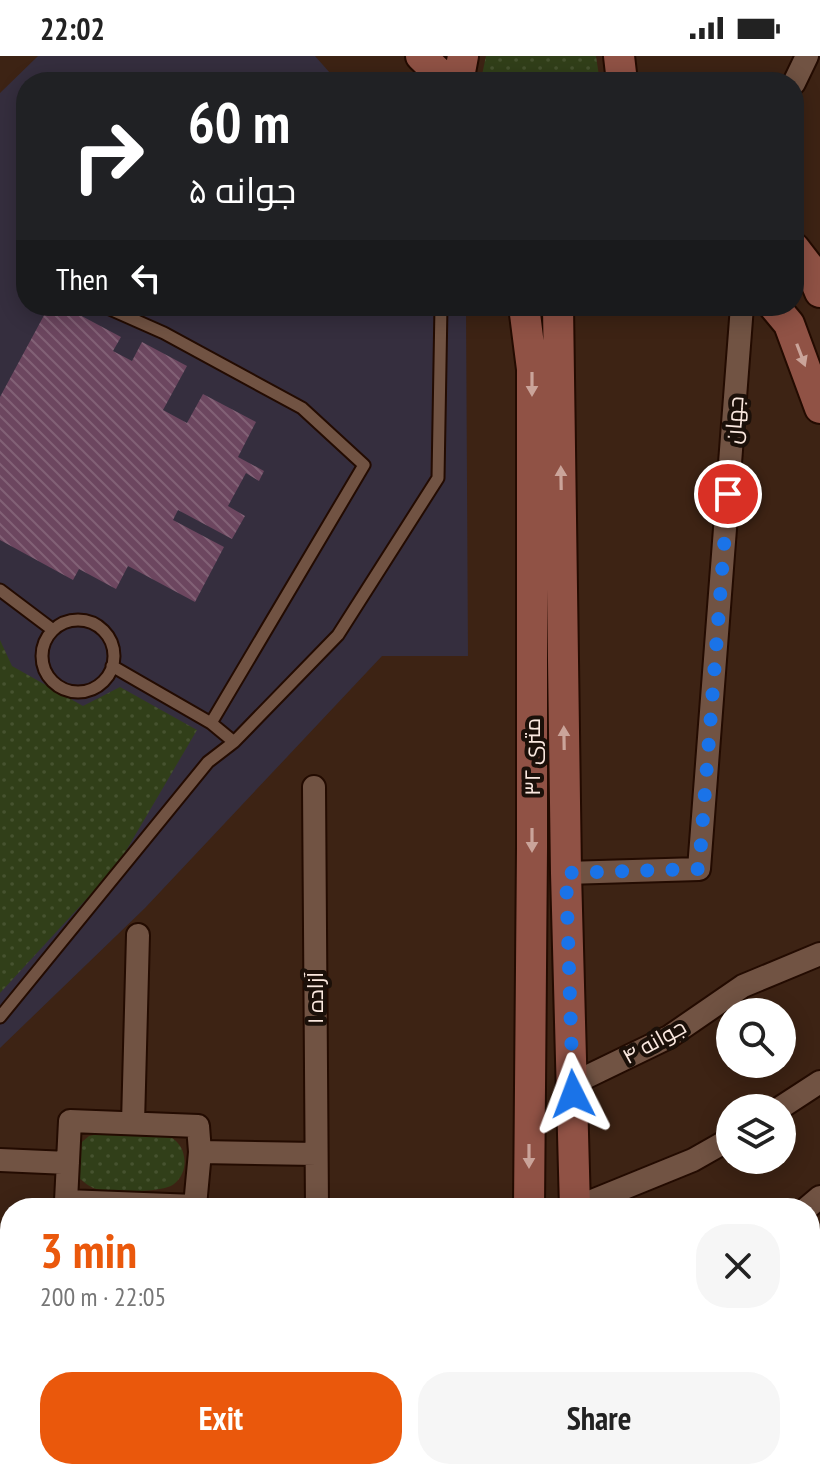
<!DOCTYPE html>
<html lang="en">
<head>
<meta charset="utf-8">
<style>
	body { margin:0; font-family:"PT Sans Narrow",Cairo,sans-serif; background:#f6f6f6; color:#222; height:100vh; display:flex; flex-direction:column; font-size:30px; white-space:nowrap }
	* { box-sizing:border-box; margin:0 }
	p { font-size:26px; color:#767676 }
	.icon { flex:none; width:44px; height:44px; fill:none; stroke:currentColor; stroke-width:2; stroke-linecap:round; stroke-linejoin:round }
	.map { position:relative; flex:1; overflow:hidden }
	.side { position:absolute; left:0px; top:1142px; width:820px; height:282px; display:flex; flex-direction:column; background:#fff; border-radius:32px 32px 0 0; box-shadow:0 4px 20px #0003 }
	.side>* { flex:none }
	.top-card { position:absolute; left:16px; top:16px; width:788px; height:244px; border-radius:32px; box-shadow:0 4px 20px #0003; background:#202124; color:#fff; overflow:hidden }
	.fabs { position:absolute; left:716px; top:942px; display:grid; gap:16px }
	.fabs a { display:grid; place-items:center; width:80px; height:80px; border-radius:50%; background:#fff; box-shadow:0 4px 20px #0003; font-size:40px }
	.pin { position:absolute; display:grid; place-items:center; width:68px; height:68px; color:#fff; margin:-34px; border:4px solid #fff; border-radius:50%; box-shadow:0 2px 8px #0007 }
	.me { position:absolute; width:88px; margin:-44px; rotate:357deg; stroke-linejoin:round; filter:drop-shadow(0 0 6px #0008) }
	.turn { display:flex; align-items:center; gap:28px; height:168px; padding:0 40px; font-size:36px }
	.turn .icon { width:104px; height:104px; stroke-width:2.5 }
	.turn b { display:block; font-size:56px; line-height:68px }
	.then { display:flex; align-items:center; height:76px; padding:0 40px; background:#0003; gap:16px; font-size:30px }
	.round { display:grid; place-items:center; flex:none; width:84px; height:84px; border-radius:32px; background:#f6f6f6 }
	.head { display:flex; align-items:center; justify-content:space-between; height:136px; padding:0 40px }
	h1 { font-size:48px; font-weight:800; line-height:60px; color:#ea580c }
	.button { display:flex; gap:16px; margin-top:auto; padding:16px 40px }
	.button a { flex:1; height:92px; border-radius:32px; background:#ea580c; color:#fff; font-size:32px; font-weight:800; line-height:92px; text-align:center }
	.button a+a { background:#f6f6f6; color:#222 }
	.status { display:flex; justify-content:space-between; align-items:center; height:56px; padding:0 40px; background:#fff; direction:ltr }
	.status svg { height:22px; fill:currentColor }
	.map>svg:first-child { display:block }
	.medical { fill:#352e3e }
	.grass { fill:url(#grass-dots) }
	.building { fill:url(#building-back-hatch) }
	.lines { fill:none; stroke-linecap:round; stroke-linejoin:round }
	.service-casing { stroke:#230b01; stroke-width:15 }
	.minor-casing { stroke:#230b01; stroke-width:26 }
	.secondary-casing { stroke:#230b01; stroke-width:34 }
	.service { stroke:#715343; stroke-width:11 }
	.minor { stroke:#715343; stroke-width:22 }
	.secondary { stroke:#905245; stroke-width:30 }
	.oneway { fill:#caa49a }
	.route { stroke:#1a73e8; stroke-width:14; stroke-dasharray:0 25.2 }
	.labels { text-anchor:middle; stroke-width:8; stroke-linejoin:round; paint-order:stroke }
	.street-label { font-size:22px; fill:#fae8df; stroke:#1b1009 }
</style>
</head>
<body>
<div class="status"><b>22:02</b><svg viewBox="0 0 49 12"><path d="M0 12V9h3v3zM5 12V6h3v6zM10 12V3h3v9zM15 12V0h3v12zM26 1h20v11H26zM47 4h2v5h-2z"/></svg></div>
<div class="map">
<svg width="820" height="1423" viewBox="0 0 820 1423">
	<defs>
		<pattern id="grass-dots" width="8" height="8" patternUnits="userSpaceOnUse" patternTransform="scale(2)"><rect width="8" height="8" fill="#313f19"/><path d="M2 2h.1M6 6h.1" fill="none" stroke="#46522f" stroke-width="1.8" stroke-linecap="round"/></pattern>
		<pattern id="building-back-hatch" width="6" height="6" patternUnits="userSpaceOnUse" patternTransform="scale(2)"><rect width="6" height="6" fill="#6c465f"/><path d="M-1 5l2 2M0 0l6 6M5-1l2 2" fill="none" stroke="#826176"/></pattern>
	</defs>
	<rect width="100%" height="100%" fill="#3d2314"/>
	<path class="medical" d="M 38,0 L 315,0 L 338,26 L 26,26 L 26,250 L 466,250 L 468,600 L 382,600 L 145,852 L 0,992 L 0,37 Z"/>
	<path class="grass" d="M 486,0 L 596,0 L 599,20 L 598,26 L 483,26 L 482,19 Z
		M 0,584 L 12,610 L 83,650 L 120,631 L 197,674 L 117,810 L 0,937 Z
		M 108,1076 C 126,1077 146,1075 164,1079 C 186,1083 192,1114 174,1128 C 163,1137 115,1136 100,1134 C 90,1132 82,1125 75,1118 L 76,1091 L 89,1080 Z"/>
	<path class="building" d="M 49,250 L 63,250 L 121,281 L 113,295 L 132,305 L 142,286 L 187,310 L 163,354 L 187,367 L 203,338 L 256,366 L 238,401 L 264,415 L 259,425 L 246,417 L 228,450 L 245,460 L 232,483 L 178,454 L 173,464 L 224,491 L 195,546 L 128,510 L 116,533 L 79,513 L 73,524 L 0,484 L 0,341 Z"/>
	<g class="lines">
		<g class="service-casing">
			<path id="service" d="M 103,250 L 164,277 L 302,352 L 364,409 L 211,667
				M 0,534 L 53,574
				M42 600a36 36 0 1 1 72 0a36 36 0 1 1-72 0Z
				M 112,610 L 211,667 L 234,686
				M 0,961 L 208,706 L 234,686 L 338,579 L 438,422 L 441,250"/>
		</g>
		<g class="minor-casing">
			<path id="minor" d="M 794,27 L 807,0
				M 314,731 L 317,1152
				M 566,817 L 699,813 L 742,250
				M 572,1028 L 669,981 L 743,930 L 820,898
				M 780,1052 L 820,1026
				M 70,1065 L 198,1070 L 200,1096 L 195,1150 L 66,1145 Z
				M 133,1067 L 138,879
				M 200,1096 L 316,1098
				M 0,1104 L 68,1107
				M 575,1152 L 693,1104 L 730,1083
				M 807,1152 L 820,1141
				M 810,1287 L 820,1279
				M 0,1323 L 10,1336
				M 71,1414 L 78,1423
				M 134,1414 L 134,1423
				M 317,1423 L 317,1414
				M 654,1423 L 664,1414"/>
		</g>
		<g class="secondary-casing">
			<path id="secondary" d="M 421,0 L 448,26
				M 619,0 L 622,26
				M 460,26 L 460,16 L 463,0
				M 794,192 L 811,214 L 820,236
				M 524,250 L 532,313 L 532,792 L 529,1152
				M 558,250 L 566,817 L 575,1152
				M 774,250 L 789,268 L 820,352
				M 530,1423 L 531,1414
				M 573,1423 L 573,1414"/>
		</g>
		<use href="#service" class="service"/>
		<use href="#minor" class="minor"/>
		<use href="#secondary" class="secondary"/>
	</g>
	<defs><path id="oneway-solid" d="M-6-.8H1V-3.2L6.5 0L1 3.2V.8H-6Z" transform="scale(2)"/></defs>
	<g class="oneway">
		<use href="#oneway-solid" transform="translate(801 299) rotate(69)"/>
		<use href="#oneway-solid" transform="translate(532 328) rotate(90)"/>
		<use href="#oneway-solid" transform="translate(561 422) rotate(-91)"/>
		<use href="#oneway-solid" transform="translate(564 682) rotate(-91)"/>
		<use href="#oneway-solid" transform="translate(532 784) rotate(90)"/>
		<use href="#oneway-solid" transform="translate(529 1100) rotate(90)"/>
	</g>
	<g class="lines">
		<path class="route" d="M 573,1038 L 566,817 L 699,813 L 728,438"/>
	</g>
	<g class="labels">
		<g class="street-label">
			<text transform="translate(734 364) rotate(-86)" y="8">جهان</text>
			<text transform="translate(532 701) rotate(-90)" y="8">۳۲ متری</text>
			<text transform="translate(315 942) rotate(-90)" y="8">آزاده ۱</text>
			<text transform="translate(654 985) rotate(-29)" y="8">جوانه ۴</text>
		</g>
	</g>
</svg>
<div class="fabs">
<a><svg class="icon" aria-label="search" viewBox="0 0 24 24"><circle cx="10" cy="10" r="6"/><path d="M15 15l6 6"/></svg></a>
<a><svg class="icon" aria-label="layers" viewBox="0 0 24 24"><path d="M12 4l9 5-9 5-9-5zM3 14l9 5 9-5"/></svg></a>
</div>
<div class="pin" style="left:728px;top:438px;background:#d93025"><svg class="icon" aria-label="arrive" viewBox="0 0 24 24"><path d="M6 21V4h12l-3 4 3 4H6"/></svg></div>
<svg class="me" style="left:573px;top:1038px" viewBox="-20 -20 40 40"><path d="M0-17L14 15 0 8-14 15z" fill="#1a73e8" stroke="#fff" stroke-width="4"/></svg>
<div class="top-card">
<div class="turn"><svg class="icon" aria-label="right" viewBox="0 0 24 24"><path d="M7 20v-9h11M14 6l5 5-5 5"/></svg><div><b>60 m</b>جوانه ۵</div></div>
<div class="then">Then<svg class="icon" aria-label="left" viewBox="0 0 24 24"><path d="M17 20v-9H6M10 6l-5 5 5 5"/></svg></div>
</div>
<section class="side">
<div class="head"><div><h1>3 min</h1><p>200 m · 22:05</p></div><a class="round"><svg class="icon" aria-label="close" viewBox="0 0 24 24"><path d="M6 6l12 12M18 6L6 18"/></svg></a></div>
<div class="button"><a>Exit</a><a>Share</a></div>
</section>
</div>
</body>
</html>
